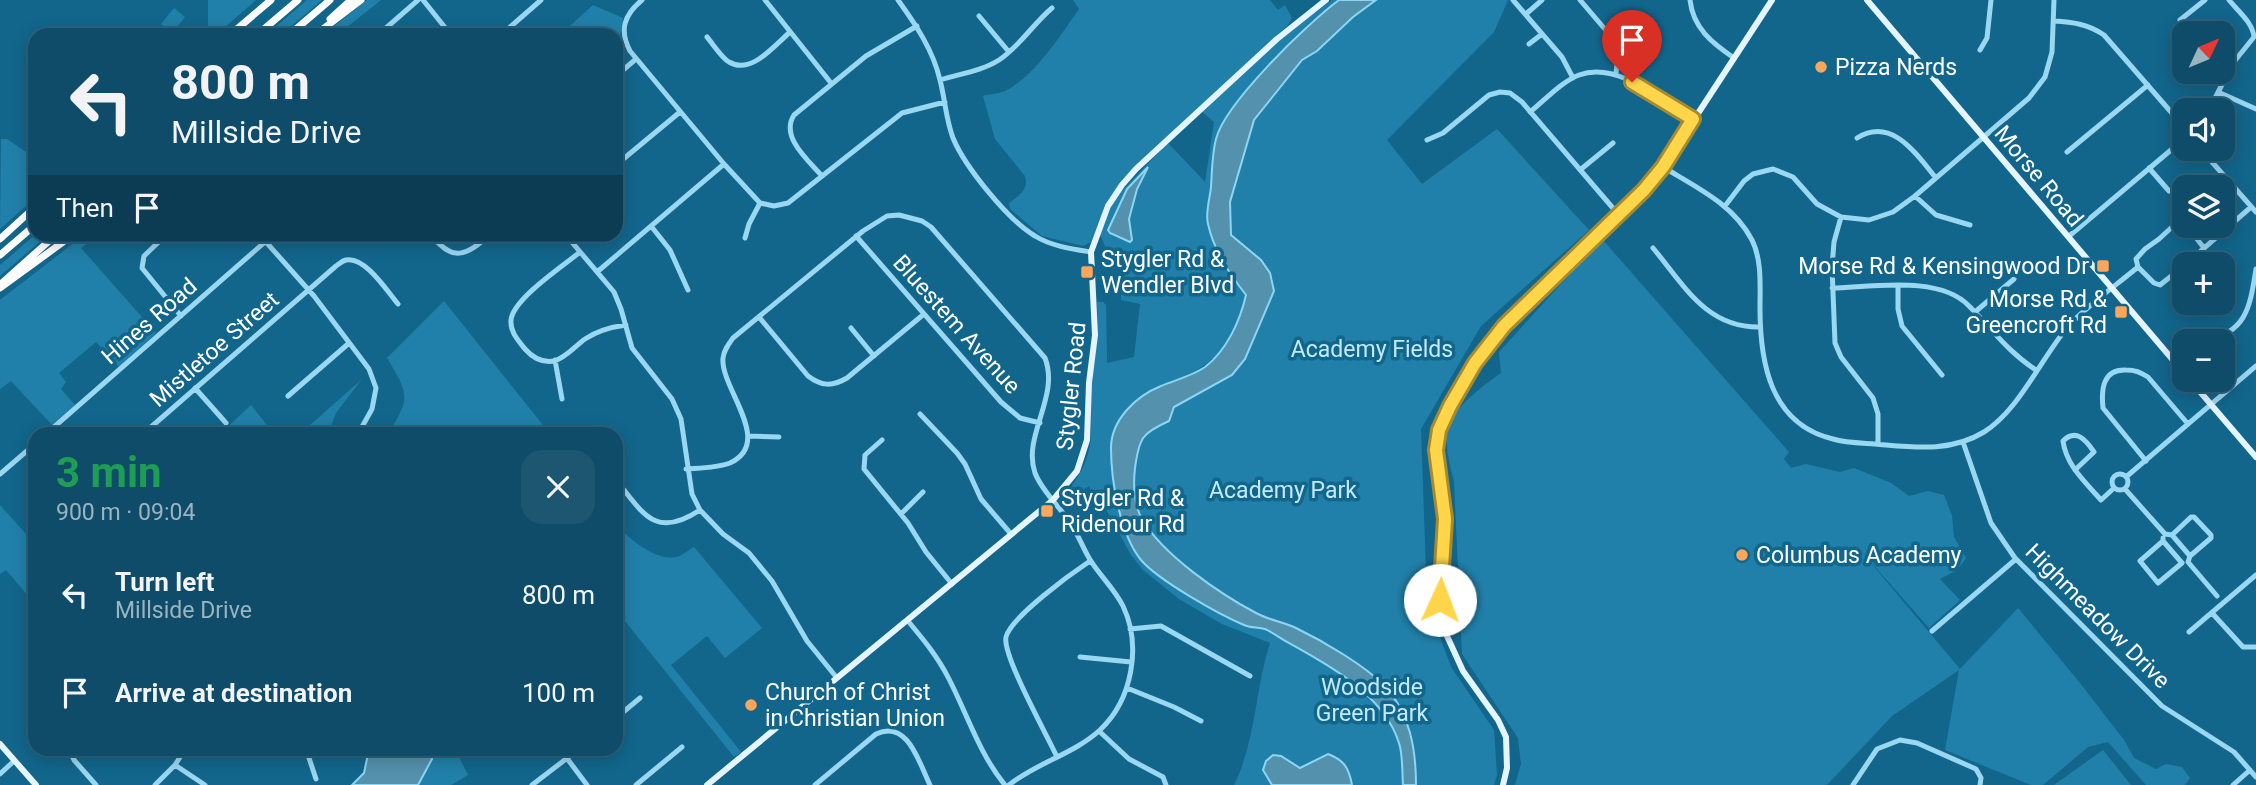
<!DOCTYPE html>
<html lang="en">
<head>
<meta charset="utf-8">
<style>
	body { margin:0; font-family:Roboto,sans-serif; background:#1c5671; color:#f1f3f6; height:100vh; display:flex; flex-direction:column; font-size:26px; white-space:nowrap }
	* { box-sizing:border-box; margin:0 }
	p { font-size:23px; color:#9bb4c0 }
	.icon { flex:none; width:38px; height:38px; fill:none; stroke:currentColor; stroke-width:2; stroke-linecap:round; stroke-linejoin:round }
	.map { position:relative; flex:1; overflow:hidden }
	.drawer { position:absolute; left:28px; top:427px; width:595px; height:329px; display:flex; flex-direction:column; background:#0e4c69; border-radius:21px; box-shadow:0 4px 18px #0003,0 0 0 2px #2e637d }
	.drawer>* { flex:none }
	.hud { position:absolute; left:28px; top:28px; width:595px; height:214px; border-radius:21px; box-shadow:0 4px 18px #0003,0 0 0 2px #2e637d; background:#0e4c69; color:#f1f3f6; overflow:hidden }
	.needle { width:46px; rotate:46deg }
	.controls { position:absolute; left:2172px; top:21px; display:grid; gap:14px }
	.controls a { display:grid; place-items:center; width:63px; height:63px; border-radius:14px; background:#0e4c69; box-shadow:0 4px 18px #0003,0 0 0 2px #2e637d; font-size:35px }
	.pin { position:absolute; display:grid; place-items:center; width:60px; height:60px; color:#fff; margin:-72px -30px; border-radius:50% 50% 50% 0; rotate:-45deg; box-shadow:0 0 7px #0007 }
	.pin .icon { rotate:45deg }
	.me { position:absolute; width:77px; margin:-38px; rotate:2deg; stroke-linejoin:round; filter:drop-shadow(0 0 5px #0008) }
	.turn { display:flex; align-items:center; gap:24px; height:147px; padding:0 28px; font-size:32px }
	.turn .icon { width:91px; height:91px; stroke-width:2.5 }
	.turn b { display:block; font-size:49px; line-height:60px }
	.then { display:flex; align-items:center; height:66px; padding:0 28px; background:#0003; gap:14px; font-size:26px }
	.round { display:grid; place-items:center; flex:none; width:74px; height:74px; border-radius:21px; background:#1c5671 }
	.overview { display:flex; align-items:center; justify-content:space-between; height:119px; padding:0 28px }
	h1 { font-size:42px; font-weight:700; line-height:52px; color:#1e9e55 }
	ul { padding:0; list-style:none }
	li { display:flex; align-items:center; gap:21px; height:98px; padding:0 28px }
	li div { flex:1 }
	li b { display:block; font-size:26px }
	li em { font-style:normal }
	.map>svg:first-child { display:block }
	.green { fill:#2180a9; fill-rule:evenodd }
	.water { fill:#5491ac; stroke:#8cd6f5; stroke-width:2 }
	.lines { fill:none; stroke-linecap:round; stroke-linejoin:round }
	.minor { stroke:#9ad7f1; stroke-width:5 }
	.major { stroke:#e4f5ff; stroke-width:6 }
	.highway { stroke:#fff; stroke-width:7 }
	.route-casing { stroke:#a68a30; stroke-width:18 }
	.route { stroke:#ffd54a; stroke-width:12 }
	.poi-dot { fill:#ffa65a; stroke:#12668c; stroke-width:2.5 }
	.labels { text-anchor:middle; stroke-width:7; stroke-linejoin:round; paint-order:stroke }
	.poi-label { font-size:23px; fill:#fff; stroke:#12668c; text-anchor:start }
	.street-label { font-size:23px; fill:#fff; stroke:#12668c }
	.park-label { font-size:23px; fill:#c1ebfc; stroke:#12668c }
</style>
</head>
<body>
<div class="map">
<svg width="2256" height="785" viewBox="0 0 2256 785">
	<rect width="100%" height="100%" fill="#12668c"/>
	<path class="green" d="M 208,0 L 256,0 L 216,35 L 206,35 L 208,28 Z
		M 307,0 L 322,0 L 281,35 L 266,35 Z
		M 367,0 L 381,0 L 337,35 L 323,35 Z
		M 1073,0 L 1270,0 L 1278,10 L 1285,5 L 1292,18 L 1288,25 L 1129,173 L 1110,197 L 1091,242 L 1083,246 L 1042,236 L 1010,209 L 1009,203 C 1019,195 1029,190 1025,176 L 995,139 L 983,96 C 990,94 998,94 1005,91 C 1035,76 1060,36 1079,9 Z
		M 1332,0 L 1339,0 L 1308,24 L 1216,138 L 1207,221 L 1216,249 L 1230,274 L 1246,295 C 1233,350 1210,369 1158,387 L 1216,368 L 1254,303 L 1224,239 L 1225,141 L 1351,0 L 1508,0 L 1494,32 L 1387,140 L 1422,184 L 1497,129 L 1589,230 L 1481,326 L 1421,429 L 1427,601 L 1451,667 L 1494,730 L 1497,775 L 1494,785 L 1234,785 C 1256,741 1255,689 1270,643 L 1222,624 L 1179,599 L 1143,570 L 1131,555 L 1107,511 L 1099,507 L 1089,486 L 1064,502 L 1063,497 C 1101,452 1088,435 1092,384 C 1095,355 1099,332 1097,302 L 1103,302 L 1106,305 L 1107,363 L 1134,357 L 1140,304 L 1121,300 L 1121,268 L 1106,267 L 1105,246 L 1100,234 L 1115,198 L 1168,143 L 1205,182 L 1214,122 L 1201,111 L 1282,37 ZM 1148,167 L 1137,189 L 1129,219 L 1132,233 L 1128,241 L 1110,233 C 1118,206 1126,186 1148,167 Z
		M 593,5 L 623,18 L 620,36 L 560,35 Z
		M 174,8 L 185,17 L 172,33 L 161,24 Z
		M 1,139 L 7,139 L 35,158 L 35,198 L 0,229 Z
		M 35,235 L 42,235 L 43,239 L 0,276 L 0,265 Z
		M 84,235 L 99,235 L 81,248 L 156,333 L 119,367 L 96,342 L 59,373 L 66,382 L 61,389 L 75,405 L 52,425 L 11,381 L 0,389 L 0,300 Z
		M 1602,239 L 1789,452 L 1784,459 L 1791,468 L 1806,464 L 1840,472 L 1854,468 L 1891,483 L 1909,496 L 1928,491 L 1944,495 L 1952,516 L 1954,537 L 1966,558 L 1957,570 L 1940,579 L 1960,600 L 1929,628 L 1855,544 L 1960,669 L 2018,608 L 2080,683 L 2124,740 L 2134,758 L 2156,769 L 2166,764 L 2182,767 L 2190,778 L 2185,785 L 2146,785 L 2108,742 L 2088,747 L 2043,785 L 2031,785 L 1945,750 L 1959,670 L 1892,716 L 1827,785 L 1515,785 L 1521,764 L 1518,738 L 1462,654 L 1454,482 C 1450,465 1444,445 1448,427 C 1453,408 1485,384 1501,373 L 1499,352 Z
		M 444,301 L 550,434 L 388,434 C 411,397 409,395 387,358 Z
		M 362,379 L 336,413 L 328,434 L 300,434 Z
		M 251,405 L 274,434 L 220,434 Z
		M 0,505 L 35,544 L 35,604 L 6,570 L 0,574 Z
		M 616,524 C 629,539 658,564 680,556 C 684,554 690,549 694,547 L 762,628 L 725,658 L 707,636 L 671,665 L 741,752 L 734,757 L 616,610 Z
		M 430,749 L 451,749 L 459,757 L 468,775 L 451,785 L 418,785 L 431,752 Z
		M 2103,750 L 2131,785 L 2054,785 Z"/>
	<path class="water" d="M 1339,0 L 1376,0 L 1353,17 L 1317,51 L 1302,60 L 1254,120 L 1230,202 L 1231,235 L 1261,260 L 1270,273 L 1274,291 L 1245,359 L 1232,375 L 1174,407 L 1169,421 C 1142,433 1139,438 1135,468 C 1133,484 1134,505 1142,519 C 1163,555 1220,594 1256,613 C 1269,620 1283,622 1296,628 C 1323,641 1364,665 1385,686 C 1410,714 1416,749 1416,785 L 1403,785 C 1402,772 1403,755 1399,743 C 1384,695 1329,665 1287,642 C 1280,638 1272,632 1265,629 C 1258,627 1250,628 1244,625 C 1218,614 1158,580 1141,560 C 1120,534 1111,481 1111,448 C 1111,420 1136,396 1161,386 C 1175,380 1192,376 1205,367 C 1227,350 1240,321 1246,295 C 1229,273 1214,251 1208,224 C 1205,213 1210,198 1211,187 C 1212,172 1212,154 1216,139 C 1225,103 1308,23 1339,0 Z
		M 1148,167 L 1137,189 L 1129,219 L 1132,240 L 1130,242 L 1110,233 L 1108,230 L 1127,189 Z
		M 369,749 L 430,749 L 432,759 L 418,785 L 352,785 L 364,773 Z
		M 1328,754 C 1344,760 1349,768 1352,785 L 1272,785 L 1263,770 L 1266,761 L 1273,755 L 1281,756 L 1300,768 Z"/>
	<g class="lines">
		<path class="minor" d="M 423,0 L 451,35
			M 642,0 C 624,15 619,30 630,51 L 724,164 L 760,203 L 774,206 L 788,203 L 902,113 L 945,102
			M 765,0 L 831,83
			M 898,0 C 916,25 933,50 940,80 C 945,99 946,120 953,138 C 965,167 1008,220 1035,236 C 1051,246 1072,249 1091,252
			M 1513,0 L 1562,57 L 1573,78
			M 1580,0 L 1615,41 L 1618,52 L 1616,74
			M 1690,0 C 1693,28 1712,43 1734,58
			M 1526,14 L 1542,0
			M 979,16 L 1009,52
			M 2180,20 L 2205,0
			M 2054,21 C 2072,22 2088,24 2104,35 L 2184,127
			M 378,35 L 418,0
			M 501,35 L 541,0
			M 707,37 C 713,44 721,57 729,62 C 751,75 774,46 789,33
			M 1529,44 L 1542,34
			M 1980,50 L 1987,38 L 1991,0
			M 616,76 L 636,59
			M 940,80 C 959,74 982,71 999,60 C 1020,46 1033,24 1052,8
			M 2218,92 L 2256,109
			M 2209,110 L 2233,63 L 2254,37 C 2253,23 2238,11 2229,0
			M 1530,112 C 1545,100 1561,82 1579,75 C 1618,61 1661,100 1693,119
			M 1857,138 C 1892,116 1917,155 1936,178
			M 1427,140 L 1443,133 L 1489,95 L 1500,92 L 1510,93 L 1522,102 L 1618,214
			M 2067,152 L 2148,85
			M 2212,162 L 2256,212
			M 616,165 L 680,112
			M 1663,167 C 1696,187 1733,204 1752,240 C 1762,260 1760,286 1760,308 C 1760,362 1770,424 1833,439 C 1846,443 1861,443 1875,444 C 1912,447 1950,453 1984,432 C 2018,411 2040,361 2066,329 C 2086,306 2114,287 2138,267
			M 2149,168 L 2169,191
			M 1580,170 L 1613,143
			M 822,176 C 808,160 780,137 794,115 L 866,56 L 917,26
			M 2216,187 L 2226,178
			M 1915,196 L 1936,215 L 1970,225
			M 1725,206 L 1744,181 L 1753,174 L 1773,169 L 1793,177 L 1817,204 L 1841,217 L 1869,220 L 1893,212 L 1915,196 L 2029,98 L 2045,77 L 2052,52 L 2054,0
			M 1841,217 L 1834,242 L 1832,267 L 1835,343 L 1841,357 L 1873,398 L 1878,414 L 1878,444
			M 651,226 L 670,250 L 688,290
			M 2187,226 L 2204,248
			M 167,234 L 144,256 L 142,268 L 181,316
			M 430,234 C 454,263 465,256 491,234
			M 565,234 L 614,292 L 621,309 L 632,348 L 672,399 L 681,419 L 692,494 L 700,510 L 723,534 L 749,553 L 772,581 L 807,641 L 837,678
			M 856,236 L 1001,402 L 1020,418 L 1040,423
			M 2068,237 L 2184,139
			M 745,238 L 749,224 L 760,203
			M 266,242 L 314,296 L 369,369 L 376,388 L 372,409 L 358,434
			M 1653,248 C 1684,285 1706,328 1760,327
			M 580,252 C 563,266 513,299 511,320 C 510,332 518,340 525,349 C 532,357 542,363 554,361 C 566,358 575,346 585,339 C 597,331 611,327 626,325
			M 2186,264 L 2251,207
			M 2138,267 L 2136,259 L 2145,249 L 2159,239 L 2184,216
			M 2138,267 L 2154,283 L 2160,285 L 2184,266
			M 597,272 L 724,164
			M 1898,286 L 1898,309 L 1902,326 L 1942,375
			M 1832,288 C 1872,287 1940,275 1969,306 C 1992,329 2008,352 2036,370
			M 1975,312 L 2014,279
			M 759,317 L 808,376 C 821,386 832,387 847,378 L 924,314
			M 851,328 L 874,356
			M 2205,341 C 2248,332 2250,305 2256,269
			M 2172,359 L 2184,349
			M 555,360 L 562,399
			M 195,388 L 226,423
			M 288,396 L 348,344
			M 920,414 L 957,453 L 965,464 L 981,499 L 1011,534
			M 46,434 L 274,234
			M 143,434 L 336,266 C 339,264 342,261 346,260 C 365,256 387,291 398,304
			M 748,436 L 779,437
			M 882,440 L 865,455 L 864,469 L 908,523 L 926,552 L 952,584
			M 1963,442 L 1991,523 L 2015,558 L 2162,706 L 2234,752 L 2256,777
			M 2146,461 L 2103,408 C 2101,389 2103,369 2126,370 C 2135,370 2140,372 2148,377 L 2188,424
			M 686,469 C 700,468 717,468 730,463 C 775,442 720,388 723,358 C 724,350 728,345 733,338 L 863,231 L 887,216 L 899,215 L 922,221 L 931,227 L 1045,358 C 1060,397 1022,436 1035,473 C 1042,491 1058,505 1069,521 C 1077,532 1082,546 1089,558 C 1099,575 1114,588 1123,606 C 1142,646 1132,700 1100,730 C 1074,754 1036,763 1009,785
			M 2075,470 L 2094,452 C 2086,440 2076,428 2063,441 C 2066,465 2085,482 2101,500 L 2114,488
			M2112 482a8 8 0 1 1 16 0a8 8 0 1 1-16 0Z
			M 0,474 L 35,444
			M 2126,477 L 2256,366
			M 616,480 C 643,513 655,540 700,510
			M 2125,489 L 2165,534 L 2172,535 L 2190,556 L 2188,562 L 2217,596
			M 901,514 L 923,492
			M 2172,535 L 2191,517 L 2194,517 L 2211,535 L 2211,538 L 2190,556
			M 2163,538 L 2163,541 L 2182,563
			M 2163,541 L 2140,561 L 2158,583 L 2182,563
			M 2212,613 L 2243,647 L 2256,647
			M 908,621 C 923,639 938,657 949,679 C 967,714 980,755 1005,785
			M 1130,629 L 1161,626 L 1250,676
			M 1932,631 L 2016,559
			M 2189,632 L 2256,575
			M 1080,657 L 1131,662
			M 1127,688 L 1174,707 L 1201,721
			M 616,718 L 640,698
			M 1099,731 L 1129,759 L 1163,777 L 1166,785
			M 69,749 L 74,760 L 96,785
			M 285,749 L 305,749
			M 306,749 L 316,779
			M 560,749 L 587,785
			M 1057,757 C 1047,735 1002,655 1006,637 C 1011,617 1072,573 1090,561
			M 175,765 L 205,785
			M 0,774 L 14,761
			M 155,785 L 175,765 L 185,749
			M 532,785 L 579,749
			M 636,785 L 682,747
			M 815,785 L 876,734 C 908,719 919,763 930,785
			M 1853,785 L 1877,749 L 1900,740 L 1917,743 L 1976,769 L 1981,778 L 1980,785
			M 2233,785 L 2250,770"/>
		<path class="major" d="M 1867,0 L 2184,373
			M 2190,380 L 2256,457
			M 0,744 L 36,785
			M 707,785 L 1053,500 L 1077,471 L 1087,440 L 1089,383 L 1095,335 L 1091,252 L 1108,206 L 1122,185 L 1136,169 L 1277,39 L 1326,0
			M 1503,785 L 1507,768 L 1506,737 L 1498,720 L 1463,671 L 1447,636 L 1440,600 L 1445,519 L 1436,450 L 1439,430 L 1475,363 L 1504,326 L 1644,190 L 1663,167 L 1772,0"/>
		<path class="highway" d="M 330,19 L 351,0
			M 230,35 L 271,0
			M 257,35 L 298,0
			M 289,35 L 330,0
			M 315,35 L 361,0
			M 0,239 L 35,207
			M 0,255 L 35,225
			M 3,282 L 57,234
			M 0,288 L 74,234"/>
	</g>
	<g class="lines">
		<g class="route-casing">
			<path id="route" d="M 1440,600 L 1445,519 L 1436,450 L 1439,430 L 1450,406 L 1475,363 L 1504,326 L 1644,190 L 1663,167 L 1693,119 L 1632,82"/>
		</g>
		<use href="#route" class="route"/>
	</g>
	<g class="poi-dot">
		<circle cx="1821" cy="67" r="7"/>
		<rect x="2096" y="259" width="14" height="14" rx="3.5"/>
		<rect x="1080" y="265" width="14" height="14" rx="3.5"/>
		<rect x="2114" y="305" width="14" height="14" rx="3.5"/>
		<rect x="1040" y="504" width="14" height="14" rx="3.5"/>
		<circle cx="1742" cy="555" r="7"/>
		<circle cx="751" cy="705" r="7"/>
	</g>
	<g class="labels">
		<g class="poi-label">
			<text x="1835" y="75">Pizza Nerds</text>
			<text x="1101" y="267">Stygler Rd &amp;<tspan x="1101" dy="26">Wendler Blvd</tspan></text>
			<text x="2089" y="274" text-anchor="end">Morse Rd &amp; Kensingwood Dr</text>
			<text x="2107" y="307" text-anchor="end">Morse Rd &amp;<tspan x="2107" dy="26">Greencroft Rd</tspan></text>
			<text x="1061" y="506">Stygler Rd &amp;<tspan x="1061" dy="26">Ridenour Rd</tspan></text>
			<text x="1756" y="563">Columbus Academy</text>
			<text x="765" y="700">Church of Christ<tspan x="765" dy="26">in Christian Union</tspan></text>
		</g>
		<g class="street-label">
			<text transform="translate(2039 176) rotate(50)" y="8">Morse Road</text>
			<text transform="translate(149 321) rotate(-41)" y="8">Hines Road</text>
			<text transform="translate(957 324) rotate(48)" y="8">Bluestem Avenue</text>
			<text transform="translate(214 349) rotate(-41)" y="8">Mistletoe Street</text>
			<text transform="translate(1071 386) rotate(-84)" y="8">Stygler Road</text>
			<text transform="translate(2098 616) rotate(45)" y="8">Highmeadow Drive</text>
		</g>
		<g class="park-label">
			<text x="1372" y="357">Academy Fields</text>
			<text x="1283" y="498">Academy Park</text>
			<text x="1372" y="695">Woodside<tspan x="1372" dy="26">Green Park</tspan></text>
		</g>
	</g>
</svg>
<div class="controls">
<a><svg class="needle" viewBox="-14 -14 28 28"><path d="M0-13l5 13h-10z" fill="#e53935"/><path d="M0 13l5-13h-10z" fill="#9bb4c0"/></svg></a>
<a><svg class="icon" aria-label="sound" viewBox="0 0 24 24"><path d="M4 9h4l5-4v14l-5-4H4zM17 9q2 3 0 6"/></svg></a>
<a><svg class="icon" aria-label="layers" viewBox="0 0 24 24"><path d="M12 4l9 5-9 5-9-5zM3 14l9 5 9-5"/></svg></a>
<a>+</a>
<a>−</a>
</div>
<div class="pin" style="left:1632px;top:82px;background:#d93025"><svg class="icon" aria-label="arrive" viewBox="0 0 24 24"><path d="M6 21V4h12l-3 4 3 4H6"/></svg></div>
<svg class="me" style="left:1440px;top:600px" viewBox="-20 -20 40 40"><circle r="19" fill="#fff"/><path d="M0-13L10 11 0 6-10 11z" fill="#ffd54a"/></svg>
<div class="hud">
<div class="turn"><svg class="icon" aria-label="left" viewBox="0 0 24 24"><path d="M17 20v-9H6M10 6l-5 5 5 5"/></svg><div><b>800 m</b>Millside Drive</div></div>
<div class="then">Then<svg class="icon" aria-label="arrive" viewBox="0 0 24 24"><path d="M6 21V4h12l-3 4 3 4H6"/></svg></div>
</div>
<section class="drawer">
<div class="overview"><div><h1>3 min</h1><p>900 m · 09:04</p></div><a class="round"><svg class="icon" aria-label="close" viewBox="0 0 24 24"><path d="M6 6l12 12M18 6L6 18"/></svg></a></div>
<ul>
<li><svg class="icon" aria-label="left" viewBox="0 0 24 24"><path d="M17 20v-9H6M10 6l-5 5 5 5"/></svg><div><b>Turn left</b><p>Millside Drive</p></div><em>800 m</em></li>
<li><svg class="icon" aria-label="arrive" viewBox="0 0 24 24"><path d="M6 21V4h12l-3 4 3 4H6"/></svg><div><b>Arrive at destination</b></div><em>100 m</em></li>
</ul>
</section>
</div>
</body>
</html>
